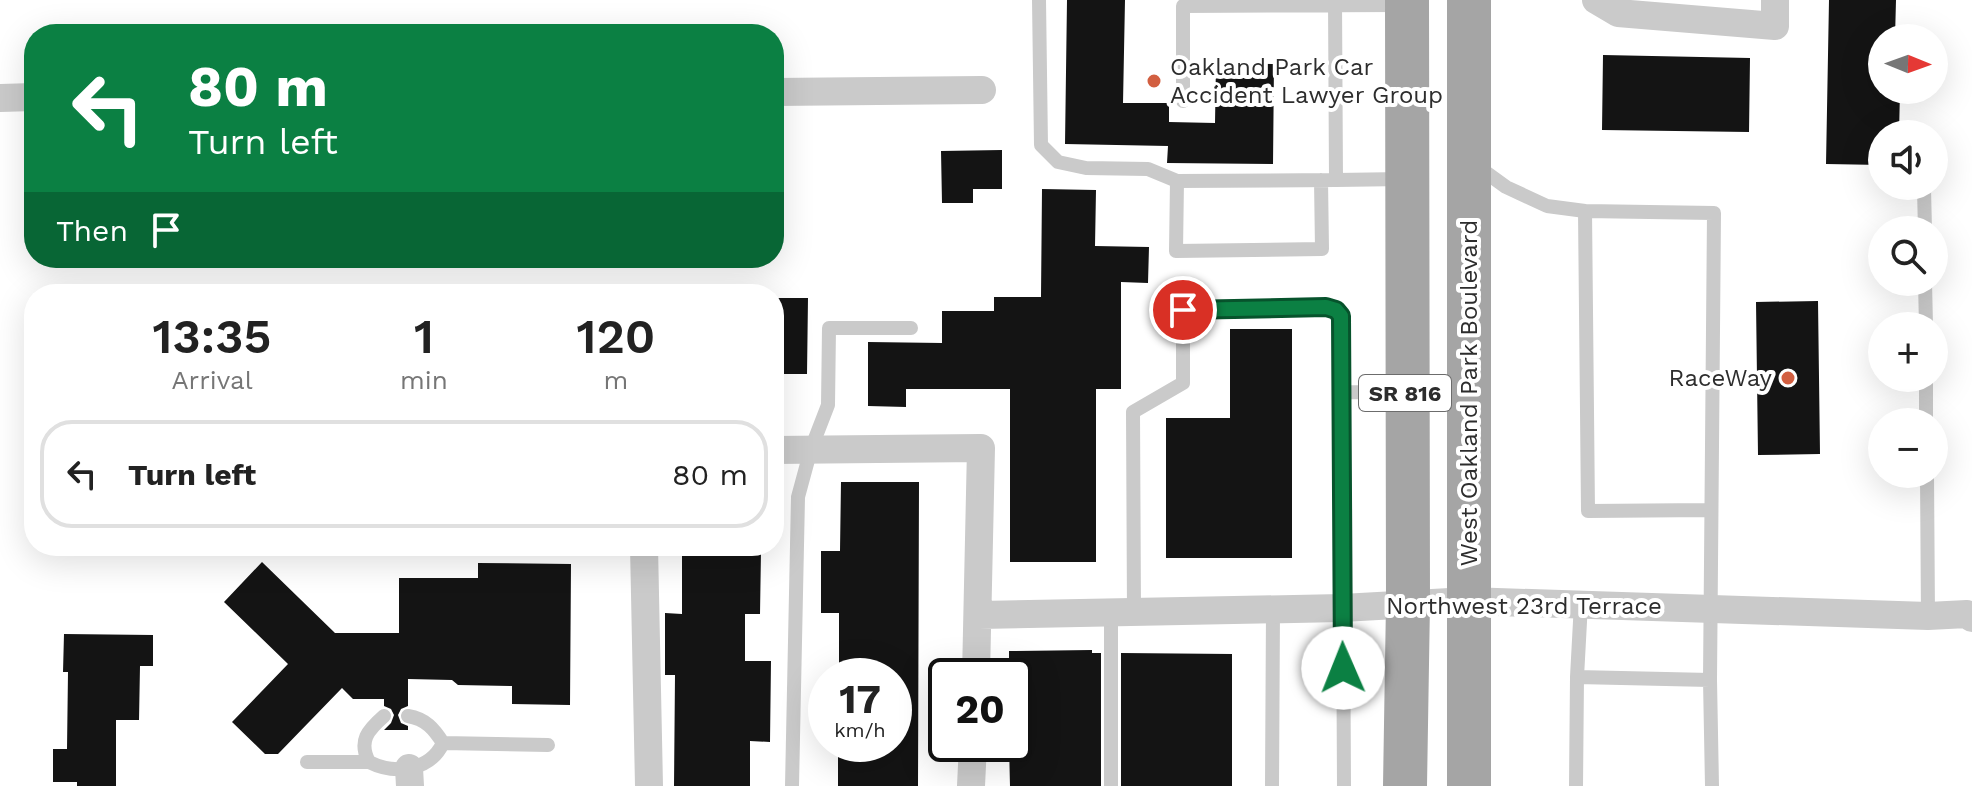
<!DOCTYPE html>
<html lang="en">
<head>
<meta charset="utf-8">
<style>
	body { margin:0; font-family:"Work Sans",sans-serif; background:#f6f6f6; color:#222; height:100vh; display:flex; flex-direction:column; font-size:30px; white-space:nowrap }
	* { box-sizing:border-box; margin:0 }
	p { font-size:26px; color:#767676 }
	.icon { flex:none; width:44px; height:44px; fill:none; stroke:currentColor; stroke-width:2; stroke-linecap:round; stroke-linejoin:round }
	.map { position:relative; flex:1; overflow:hidden }
	.drawer { position:absolute; left:24px; top:284px; width:760px; height:272px; display:flex; flex-direction:column; background:#fff; border-radius:32px; box-shadow:0 8px 32px #0002 }
	.drawer>* { flex:none }
	.guide { position:absolute; left:24px; top:24px; width:760px; height:244px; border-radius:32px; box-shadow:0 8px 32px #0002; background:#0b8043; color:#fff; overflow:hidden }
	.needle { width:52px; rotate:91deg }
	.tools { position:absolute; left:1868px; top:24px; display:grid; gap:16px }
	.tools a { display:grid; place-items:center; width:80px; height:80px; border-radius:50%; background:#fff; box-shadow:0 8px 32px #0002; font-size:40px }
	.speed { position:absolute; left:808px; top:658px; display:flex; gap:16px; font-size:40px; font-weight:700; text-align:center }
	.speed>* { display:grid; place-content:center; width:104px; height:104px; border-radius:50%; background:#fff; box-shadow:0 8px 32px #0002; line-height:1 }
	.speed small { font-size:20px; font-weight:400 }
	.speed .limit { border:4px solid #111; border-radius:12px; background:#fff; color:#111 }
	.pin { position:absolute; display:grid; place-items:center; width:68px; height:68px; color:#fff; margin:-34px; border:4px solid #fff; border-radius:50%; box-shadow:0 2px 8px #0007 }
	.me { position:absolute; width:88px; margin:-44px; rotate:359deg; stroke-linejoin:round; filter:drop-shadow(0 0 6px #0008) }
	.turn { display:flex; align-items:center; gap:28px; height:168px; padding:0 32px; font-size:36px }
	.turn .icon { width:104px; height:104px; stroke-width:2.5 }
	.turn b { display:block; font-size:56px; line-height:68px }
	.then { display:flex; align-items:center; height:76px; padding:0 32px; background:#0003; gap:16px; font-size:30px }
	.eta { display:flex; justify-content:space-evenly; align-items:center; height:136px; text-align:center }
	.eta b { font-size:48px; font-weight:600; line-height:56px }
	ul { padding:0; list-style:none }
	li { display:flex; align-items:center; gap:24px; height:108px; margin:0 16px 12px; padding:0 16px; border:4px solid #e0e0e0; border-radius:32px }
	li div { flex:1 }
	li b { display:block; font-size:30px }
	li em { font-style:normal }
	.map>svg:first-child { display:block }
	.building { fill:#141414 }
	.lines { fill:none; stroke-linecap:round; stroke-linejoin:round }
	.service { stroke:#cacaca; stroke-width:14 }
	.minor { stroke:#cacaca; stroke-width:28 }
	.primary { stroke:#a5a5a5; stroke-width:44 }
	.route-casing { stroke:#07532c; stroke-width:20 }
	.route { stroke:#0b8043; stroke-width:14 }
	.poi-dot { fill:#d25f41; stroke:#fff; stroke-width:3 }
	.labels { text-anchor:middle; stroke-width:8; stroke-linejoin:round; paint-order:stroke }
	.shield { fill:#fff; stroke:#6c6c6c; stroke-width:2 }
	.shield-label { font-size:22px; font-weight:bold; fill:#2d2d2d }
	.poi-label { font-size:24px; fill:#2d2d2d; stroke:#fff; text-anchor:start }
	.street-label { font-size:24px; fill:#2d2d2d; stroke:#fff }
</style>
</head>
<body>
<div class="map">
<svg width="1972" height="786" viewBox="0 0 1972 786">
	<rect width="100%" height="100%" fill="#fff"/>
	<path class="building" d="M 1067,0 L 1125,0 L 1123,103 L 1169,103 L 1169,122 L 1215,123 L 1216,63 L 1274,64 L 1273,164 L 1167,163 L 1168,146 L 1065,144 Z
		M 1829,0 L 1896,0 L 1895,38 L 1882,38 L 1882,90 L 1900,90 L 1899,134 L 1882,134 L 1882,165 L 1826,164 Z
		M 1603,55 L 1750,58 L 1749,132 L 1602,130 Z
		M 1002,150 L 1002,189 L 973,189 L 973,203 L 942,203 L 941,151 Z
		M 1042,189 L 1096,190 L 1095,246 L 1149,247 L 1148,283 L 1121,282 L 1121,389 L 1096,389 L 1096,562 L 1010,562 L 1010,389 L 906,389 L 906,407 L 868,406 L 868,342 L 942,343 L 942,311 L 994,311 L 994,297 L 1041,297 Z
		M 774,298 L 808,298 L 807,374 L 774,374 Z
		M 1818,301 L 1820,454 L 1758,455 L 1756,302 Z
		M 1230,329 L 1292,329 L 1292,558 L 1166,558 L 1166,418 L 1230,418 Z
		M 841,482 L 919,482 L 918,786 L 838,786 L 838,744 L 894,744 L 894,676 L 839,676 L 839,613 L 821,613 L 821,551 L 840,551 Z
		M 682,546 L 747,546 L 747,551 L 761,551 L 760,614 L 745,614 L 745,661 L 771,661 L 770,742 L 750,741 L 750,786 L 674,786 L 675,675 L 665,675 L 665,613 L 682,614 Z
		M 262,562 L 335,633 L 399,633 L 399,578 L 478,578 L 478,563 L 571,564 L 570,705 L 512,704 L 512,686 L 458,685 L 452,680 L 408,679 L 408,706 L 401,709 L 398,715 L 401,723 L 408,726 L 408,730 L 384,730 L 391,723 L 394,715 L 391,709 L 384,706 L 384,699 L 353,699 L 342,688 L 278,754 L 265,754 L 232,722 L 288,664 L 224,602 Z
		M 64,634 L 153,635 L 153,666 L 140,666 L 139,720 L 116,720 L 116,786 L 77,786 L 77,782 L 53,782 L 53,749 L 67,749 L 68,672 L 63,672 Z
		M 1092,650 L 1092,653 L 1101,653 L 1101,786 L 1010,786 L 1009,744 L 1014,744 L 1014,676 L 1009,676 L 1009,651 Z
		M 1121,653 L 1232,654 L 1232,786 L 1121,786 Z"/>
	<g class="lines">
		<path class="service" d="M 1039,0 L 1041,145 L 1058,162 L 1086,168 L 1148,169 L 1177,181 L 1336,180
			M 1335,0 L 1336,180 L 1403,179
			M 1183,101 L 1183,6 L 1403,5
			M 1477,166 L 1506,187 L 1547,206 L 1585,211
			M 1177,181 L 1176,251 L 1322,249 L 1321,180
			M 1924,189 L 1925,230
			M 1925,282 L 1926,326
			M 1926,378 L 1926,422
			M 1927,474 L 1928,616
			M 1709,510 L 1588,511 L 1585,211 L 1714,213 L 1710,680
			M 1581,603 L 1577,677 L 1710,680 L 1712,786
			M 1134,613 L 1133,412 L 1183,383 L 1183,310 L 1326,307 L 1336,310 L 1341,316 L 1342,392
			M 384,716 C 368,730 358,741 369,762 C 395,775 430,771 443,743 C 434,729 426,719 408,716
			M 443,743 L 548,745
			M 307,762 L 369,762
			M 792,786 L 798,497 L 811,449 L 828,405 L 829,328 L 911,328
			M 1111,786 L 1111,613
			M 1272,786 L 1273,610
			M 1344,786 L 1342,392 L 1405,393
			M 1576,786 L 1577,677"/>
		<path class="minor" d="M 1596,0 L 1618,13 L 1775,26 L 1775,0
			M 774,92 L 982,90
			M 0,98 L 34,97
			M 774,450 L 981,448 L 976,676
			M 644,546 L 649,786
			M 979,615 L 1342,608 L 1468,601 L 1928,616 L 1967,614 L 1972,618
			M 409,768 L 410,786
			M 971,786 L 973,744"/>
		<path class="primary" d="M 1405,786 L 1408,603 L 1407,0
			M 1469,786 L 1469,0"/>
	</g>
	<g class="lines">
		<g class="route-casing">
			<path id="route" d="M 1183,310 L 1326,307 L 1336,310 L 1341,316 L 1343,668"/>
		</g>
		<use href="#route" class="route"/>
	</g>
	<g class="poi-dot">
		<circle cx="1154" cy="81" r="8"/>
		<circle cx="1788" cy="378" r="8"/>
	</g>
	<g class="labels">
		<rect class="shield" x="1359" y="375" width="92" height="36" rx="6"/>
		<g class="shield-label">
			<text x="1405" y="401">SR 816</text>
		</g>
		<g class="poi-label">
			<text x="1170" y="75">Oakland Park Car<tspan x="1170" dy="28">Accident Lawyer Group</tspan></text>
			<text x="1772" y="386" text-anchor="end">RaceWay</text>
		</g>
		<g class="street-label">
			<text transform="translate(1469 393) rotate(-90)" y="8">West Oakland Park Boulevard</text>
			<text x="1524" y="614">Northwest 23rd Terrace</text>
		</g>
	</g>
</svg>
<div class="tools">
<a><svg class="needle" viewBox="-14 -14 28 28"><path d="M0-13l5 13h-10z" fill="#e53935"/><path d="M0 13l5-13h-10z" fill="#767676"/></svg></a>
<a><svg class="icon" aria-label="sound" viewBox="0 0 24 24"><path d="M4 9h4l5-4v14l-5-4H4zM17 9q2 3 0 6"/></svg></a>
<a><svg class="icon" aria-label="search" viewBox="0 0 24 24"><circle cx="10" cy="10" r="6"/><path d="M15 15l6 6"/></svg></a>
<a>+</a>
<a>−</a>
</div>
<div class="speed"><div>17<small>km/h</small></div><div class="limit">20</div></div>
<div class="pin" style="left:1183px;top:310px;background:#d93025"><svg class="icon" aria-label="arrive" viewBox="0 0 24 24"><path d="M6 21V4h12l-3 4 3 4H6"/></svg></div>
<svg class="me" style="left:1343px;top:668px" viewBox="-20 -20 40 40"><circle r="19" fill="#fff"/><path d="M0-13L10 11 0 6-10 11z" fill="#0b8043"/></svg>
<div class="guide">
<div class="turn"><svg class="icon" aria-label="left" viewBox="0 0 24 24"><path d="M17 20v-9H6M10 6l-5 5 5 5"/></svg><div><b>80 m</b>Turn left</div></div>
<div class="then">Then<svg class="icon" aria-label="arrive" viewBox="0 0 24 24"><path d="M6 21V4h12l-3 4 3 4H6"/></svg></div>
</div>
<section class="drawer">
<div class="eta">
<div><b>13:35</b><p>Arrival</p></div>
<div><b>1</b><p>min</p></div>
<div><b>120</b><p>m</p></div>
</div>
<ul>
<li><svg class="icon" aria-label="left" viewBox="0 0 24 24"><path d="M17 20v-9H6M10 6l-5 5 5 5"/></svg><div><b>Turn left</b></div><em>80 m</em></li>
</ul>
</section>
</div>
</body>
</html>
